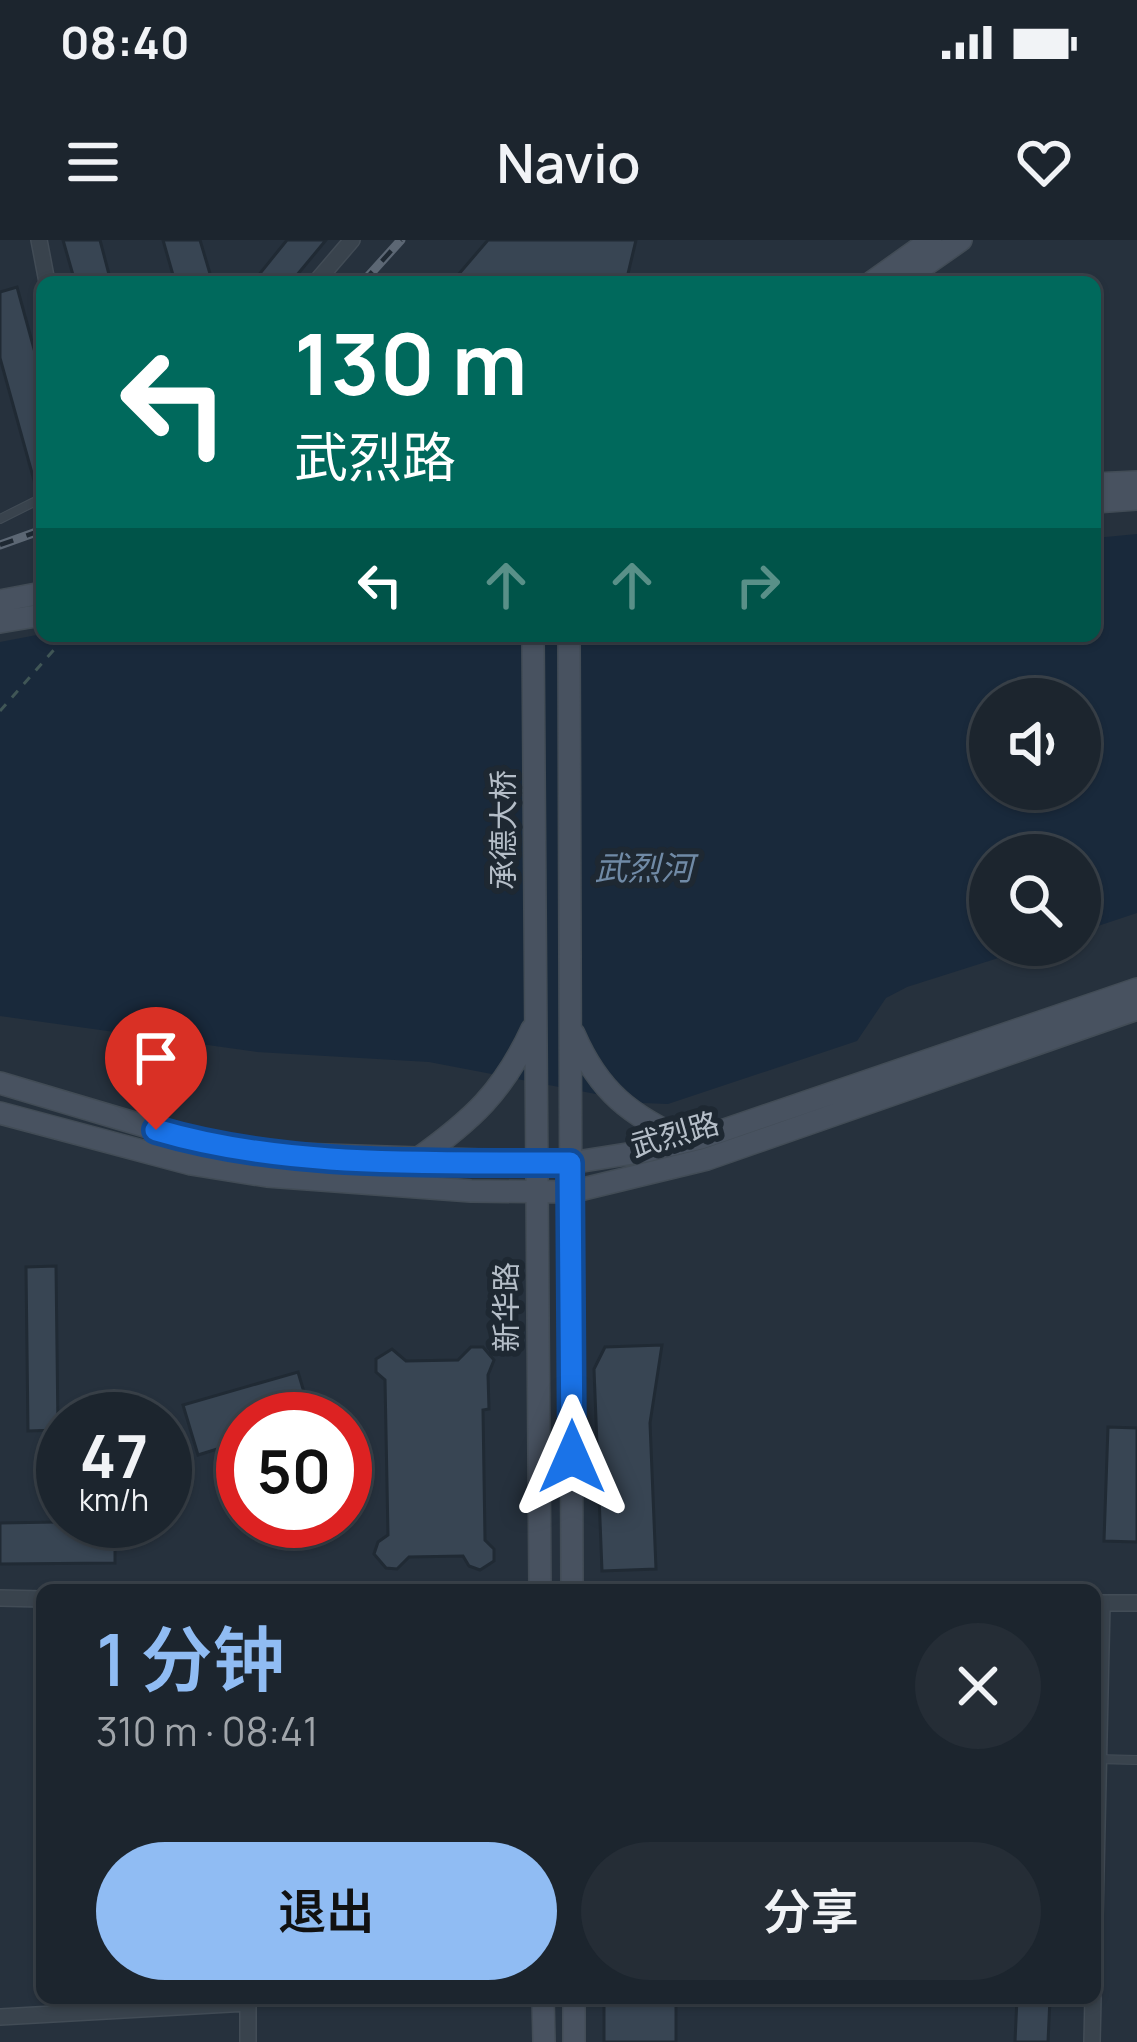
<!DOCTYPE html>
<html lang="zh">
<head>
<meta charset="utf-8">
<style>
	body { margin:0; font-family:Manrope,"Noto Sans SC",sans-serif; background:#252d36; color:#f1f3f6; height:100vh; display:flex; flex-direction:column; font-size:45px; white-space:nowrap }
	* { box-sizing:border-box; margin:0 }
	p { font-size:39px; color:#a0a5aa }
	.icon { flex:none; width:66px; height:66px; fill:none; stroke:currentColor; stroke-width:2; stroke-linecap:round; stroke-linejoin:round }
	.map { position:relative; flex:1; overflow:hidden }
	.sheet { position:absolute; left:36px; top:1344px; width:1065px; height:420px; display:flex; flex-direction:column; background:#1c252e; border-radius:18px; box-shadow:0 3px 9px #0004,0 0 0 3px #3a424a }
	.sheet>* { flex:none }
	.guide { position:absolute; left:36px; top:36px; width:1065px; height:366px; border-radius:18px; box-shadow:0 3px 9px #0004,0 0 0 3px #3a424a; background:#00695c; color:#fff; overflow:hidden }
	.fabs { position:absolute; left:969px; top:438px; display:grid; gap:24px }
	.fabs a { display:grid; place-items:center; width:132px; height:132px; border-radius:50%; background:#1c252e; box-shadow:0 3px 9px #0004,0 0 0 3px #3a424a; font-size:60px }
	.speed { position:absolute; left:36px; top:1152px; display:flex; gap:24px; font-size:60px; font-weight:700; text-align:center }
	.speed>* { display:grid; place-content:center; width:156px; height:156px; border-radius:50%; background:#1c252e; box-shadow:0 3px 9px #0004,0 0 0 3px #3a424a; line-height:1 }
	.speed small { font-size:30px; font-weight:400 }
	.speed .limit { border:18px solid #d22; background:#fff; color:#111 }
	.pin { position:absolute; display:grid; place-items:center; width:102px; height:102px; color:#fff; margin:-123px -51px; border-radius:50% 50% 50% 0; rotate:-45deg; box-shadow:0 0 12px #0007 }
	.pin .icon { rotate:45deg }
	.me { position:absolute; width:132px; margin:-66px; rotate:0deg; stroke-linejoin:round; filter:drop-shadow(0 0 9px #0008) }
	.turn { display:flex; align-items:center; gap:42px; height:252px; padding:0 60px; font-size:54px }
	.turn .icon { width:156px; height:156px; stroke-width:2.5 }
	.turn b { display:block; font-size:84px; line-height:102px }
	.lanes { display:flex; align-items:center; height:114px; padding:0 60px; background:#0003; justify-content:center; gap:60px; direction:ltr }
	.lanes .off { opacity:.35 }
	.round { display:grid; place-items:center; flex:none; width:126px; height:126px; border-radius:63px; background:#252d36 }
	.summary { display:flex; align-items:center; justify-content:space-between; height:204px; padding:0 60px }
	h1 { font-size:72px; font-weight:600; line-height:90px; color:#90bcf3 }
	.primary-button { display:flex; gap:24px; margin-top:auto; padding:24px 60px }
	.primary-button a { flex:1; height:138px; border-radius:72px; background:#90bcf3; color:#111; font-size:48px; font-weight:600; line-height:138px; text-align:center }
	.primary-button a+a { background:#252d36; color:#f1f3f6 }
	.status { display:flex; justify-content:space-between; align-items:center; height:84px; padding:0 60px; background:#1c252e; direction:ltr }
	.status svg { height:33px; fill:currentColor }
	header { display:flex; justify-content:space-between; align-items:center; height:156px; padding:0 60px; background:#1c252e; font-size:54px; font-weight:600 }
	.map>svg:first-child { display:block }
	.water { fill:#19293b; fill-rule:evenodd }
	.building { fill:#384553; stroke:#202a34; stroke-width:3 }
	.lines { fill:none; stroke-linecap:round; stroke-linejoin:round }
	.service-casing { stroke:#424c56; stroke-width:10 }
	.minor-casing { stroke:#424c56; stroke-width:18 }
	.secondary-casing { stroke:#424c56; stroke-width:24 }
	.path { stroke:#405656; stroke-width:3; stroke-dasharray:9 9; stroke-linecap:butt }
	.service { stroke:#39434d; stroke-width:8 }
	.minor { stroke:#39434d; stroke-width:15 }
	.secondary { stroke:#485260; stroke-width:21 }
	.rail-casing { stroke:#5c6774; stroke-width:9 }
	.rail { stroke:#1e2832; stroke-width:4.5; stroke-dasharray:14; stroke-linecap:butt }
	.route-casing { stroke:#114b97; stroke-width:30 }
	.route { stroke:#1a73e8; stroke-width:21 }
	.labels { text-anchor:middle; stroke-width:12; stroke-linejoin:round; paint-order:stroke }
	.street-label { font-size:30px; fill:#b5bec8; stroke:#1e2832 }
	.water-label { font-size:33px; font-style:italic; fill:#708aa6; stroke:#1e2832 }
</style>
</head>
<body>
<div class="status"><b>08:40</b><svg viewBox="0 0 49 12"><path d="M0 12V9h3v3zM5 12V6h3v6zM10 12V3h3v9zM15 12V0h3v12zM26 1h20v11H26zM47 4h2v5h-2z"/></svg></div>
<header><svg class="icon" aria-label="menu" viewBox="0 0 24 24"><path d="M4 6h16M4 12h16M4 18h16"/></svg>Navio<svg class="icon" aria-label="heart" viewBox="0 0 24 24"><path d="M12 20l-8-8c-3-5 5-10 8-4 3-6 11-1 8 4z"/></svg></header>
<div class="map">
<svg width="1137" height="1802" viewBox="0 0 1137 1802">
	<rect width="100%" height="100%" fill="#26313d"/>
	<path class="water" d="M 1137,294 L 1137,673 L 1080,692 L 1080,615 L 990,615 L 990,705 L 1039,705 L 907,747 L 886,758 L 857,801 L 668,864 L 643,863 L 429,822 L 257,812 L 0,776 L 0,402 L 42,394 L 1095,396 L 1095,298 ZM 990,459 L 1080,459 L 1080,549 L 990,549 Z"/>
	<path class="building" d="M 63,0 L 100,0 L 111,42 L 75,42 Z
		M 163,0 L 200,0 L 211,37 L 175,42 Z
		M 287,0 L 326,0 L 297,35 L 304,42 L 253,42 Z
		M 488,0 L 636,0 L 626,42 L 452,42 Z
		M 17,47 L 42,138 L 42,250 L 37,251 L 0,118 L 0,52 Z
		M 56,1026 L 58,1190 L 28,1191 L 26,1027 Z
		M 662,1105 L 650,1183 L 656,1329 L 602,1331 L 594,1129 L 605,1107 Z
		M 471,1107 L 483,1107 L 494,1120 L 488,1135 L 489,1169 L 483,1170 L 485,1300 L 494,1309 L 494,1321 L 480,1330 L 469,1326 L 463,1316 L 409,1317 L 397,1329 L 386,1328 L 374,1314 L 378,1302 L 388,1295 L 385,1140 L 376,1132 L 376,1119 L 392,1109 L 406,1121 L 458,1120 Z
		M 298,1132 L 312,1179 L 243,1179 L 243,1201 L 198,1215 L 183,1165 Z
		M 1108,1187 L 1137,1188 L 1137,1302 L 1104,1301 Z
		M 115,1281 L 115,1323 L 0,1324 L 0,1283 Z
		M 604,1758 L 676,1758 L 676,1802 L 604,1802 Z
		M 1017,1758 L 1050,1758 L 1048,1802 L 1015,1802 Z"/>
	<g class="lines">
		<g class="service-casing">
			<path id="service" d="M 0,279 L 42,258
				M 1096,1519 L 1137,1520"/>
		</g>
		<g class="minor-casing">
			<path id="minor" d="M 39,0 L 47,42
				M 316,42 L 352,0
				M 0,1358 L 42,1359
				M 1095,1363 L 1137,1363
				M 1095,1676 L 1102,1363
				M 0,1777 L 248,1763
				M 248,1802 L 248,1758
				M 1092,1802 L 1093,1758"/>
		</g>
		<g class="secondary-casing">
			<path id="secondary" d="M 872,42 L 931,0
				M 901,42 L 961,0
				M 1095,244 L 1137,242
				M 1095,262 L 1137,259
				M 0,361 L 42,353
				M 0,382 L 42,375
				M 533,396 L 540,1350
				M 569,396 L 572,1350
				M 574,794 C 599,852 631,876 687,901
				M 0,843 L 195,901 L 264,913 L 570,923 L 646,911 L 701,898 L 1137,749
				M 0,873 L 191,924 L 267,936 L 471,951 L 571,952 L 707,919 L 1137,769
				M 416,920 C 472,880 503,852 532,789
				M 543,1758 L 544,1802
				M 574,1758 L 574,1802"/>
		</g>
		<path class="path" d="M 42,313 L 37,314 L 42,318
			M 0,471 L 66,396"/>
		<use href="#service" class="service"/>
		<use href="#minor" class="minor"/>
		<use href="#secondary" class="secondary"/>
		<g class="rail-casing">
			<path id="rail" d="M 363,42 L 401,0
				M 0,305 L 42,290"/>
		</g>
		<use href="#rail" class="rail"/>
	</g>
	<g class="lines">
		<g class="route-casing">
			<path id="route" d="M 156,890 C 288,929 433,922 570,923 L 572,1217"/>
		</g>
		<use href="#route" class="route"/>
	</g>
	<g class="labels">
		<g class="street-label">
			<text transform="translate(504 590) rotate(-90)" y="10">承德大桥</text>
			<text transform="translate(675 895) rotate(-16)" y="10">武烈路</text>
			<text transform="translate(507 1067) rotate(-90)" y="10">新华路</text>
		</g>
		<g class="water-label">
			<text x="644" y="640">武烈河</text>
		</g>
	</g>
</svg>
<div class="fabs">
<a><svg class="icon" aria-label="sound" viewBox="0 0 24 24"><path d="M4 9h4l5-4v14l-5-4H4zM17 9q2 3 0 6"/></svg></a>
<a><svg class="icon" aria-label="search" viewBox="0 0 24 24"><circle cx="10" cy="10" r="6"/><path d="M15 15l6 6"/></svg></a>
</div>
<div class="speed"><div>47<small>km/h</small></div><div class="limit">50</div></div>
<div class="pin" style="left:156px;top:890px;background:#d93025"><svg class="icon" aria-label="arrive" viewBox="0 0 24 24"><path d="M6 21V4h12l-3 4 3 4H6"/></svg></div>
<svg class="me" style="left:572px;top:1217px" viewBox="-20 -20 40 40"><path d="M0-17L14 15 0 8-14 15z" fill="#1a73e8" stroke="#fff" stroke-width="4"/></svg>
<div class="guide">
<div class="turn"><svg class="icon" aria-label="left" viewBox="0 0 24 24"><path d="M17 20v-9H6M10 6l-5 5 5 5"/></svg><div><b>130 m</b>武烈路</div></div>
<div class="lanes"><svg class="icon" aria-label="left" viewBox="0 0 24 24"><path d="M17 20v-9H6M10 6l-5 5 5 5"/></svg><svg class="icon off" aria-label="ahead" viewBox="0 0 24 24"><path d="M12 20V5M6 11l6-6 6 6"/></svg><svg class="icon off" aria-label="ahead" viewBox="0 0 24 24"><path d="M12 20V5M6 11l6-6 6 6"/></svg><svg class="icon off" aria-label="right" viewBox="0 0 24 24"><path d="M7 20v-9h11M14 6l5 5-5 5"/></svg></div>
</div>
<section class="sheet">
<div class="summary"><div><h1>1 分钟</h1><p>310 m · 08:41</p></div><a class="round"><svg class="icon" aria-label="close" viewBox="0 0 24 24"><path d="M6 6l12 12M18 6L6 18"/></svg></a></div>
<div class="primary-button"><a>退出</a><a>分享</a></div>
</section>
</div>
</body>
</html>
